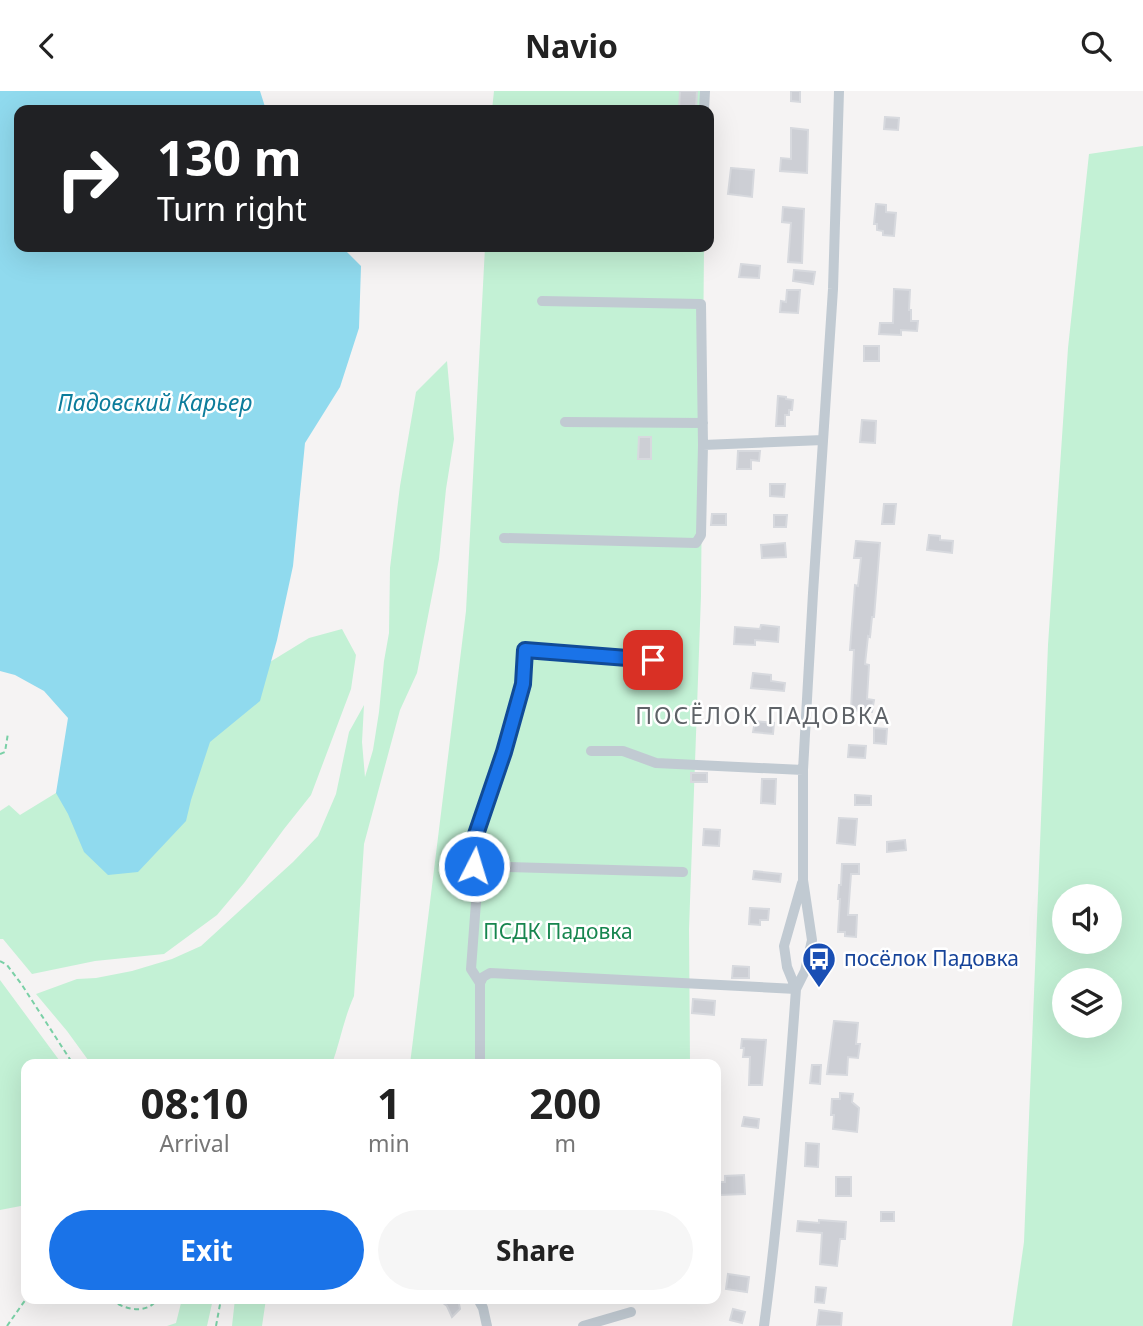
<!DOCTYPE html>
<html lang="en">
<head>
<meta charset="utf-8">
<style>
	body { margin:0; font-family:"Noto Sans",sans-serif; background:#f6f6f6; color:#222; height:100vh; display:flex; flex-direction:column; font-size:26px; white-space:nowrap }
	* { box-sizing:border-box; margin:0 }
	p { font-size:23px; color:#767676 }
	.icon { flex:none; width:38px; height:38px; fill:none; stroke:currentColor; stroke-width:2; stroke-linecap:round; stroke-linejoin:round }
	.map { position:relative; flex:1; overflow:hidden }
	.side { position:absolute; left:21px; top:968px; width:700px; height:245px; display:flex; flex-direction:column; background:#fff; border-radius:14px; box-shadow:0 7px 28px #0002 }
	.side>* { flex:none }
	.top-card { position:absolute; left:14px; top:14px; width:700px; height:147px; border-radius:14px; box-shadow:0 7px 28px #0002; background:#202124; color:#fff; overflow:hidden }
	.controls { position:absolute; left:1052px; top:793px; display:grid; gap:14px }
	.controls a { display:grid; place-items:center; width:70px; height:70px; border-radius:50%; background:#fff; box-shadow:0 7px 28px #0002; font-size:35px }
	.pin { position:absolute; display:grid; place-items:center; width:60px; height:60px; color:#fff; margin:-30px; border-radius:14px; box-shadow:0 4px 10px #0006 }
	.me { position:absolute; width:77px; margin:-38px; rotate:5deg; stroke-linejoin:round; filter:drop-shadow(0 0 5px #0008) }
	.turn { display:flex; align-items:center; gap:24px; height:147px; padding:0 28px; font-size:32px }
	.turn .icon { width:91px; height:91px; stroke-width:2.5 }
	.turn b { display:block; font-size:49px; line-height:60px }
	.eta { display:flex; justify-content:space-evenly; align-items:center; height:119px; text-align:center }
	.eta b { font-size:42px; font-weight:700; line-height:49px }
	.primary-button { display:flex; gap:14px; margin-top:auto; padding:14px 28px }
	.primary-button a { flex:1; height:80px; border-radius:42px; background:#1a73e8; color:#fff; font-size:28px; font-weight:700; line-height:80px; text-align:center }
	.primary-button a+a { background:#f6f6f6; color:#222 }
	header { display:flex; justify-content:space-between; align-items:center; height:91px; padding:0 28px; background:#fff; font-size:32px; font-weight:700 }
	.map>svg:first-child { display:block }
	.green { fill:#c3f1d5; fill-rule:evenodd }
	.water { fill:#90daee }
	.building { fill:#cdcfd5; stroke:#d7d9de; stroke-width:2 }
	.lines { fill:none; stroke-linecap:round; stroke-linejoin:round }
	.path { stroke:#7ad0a6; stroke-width:2; stroke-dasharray:5 3.5; stroke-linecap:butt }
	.minor { stroke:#c1cad2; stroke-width:10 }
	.route-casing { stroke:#114b97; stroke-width:18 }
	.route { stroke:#1a73e8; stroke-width:12 }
	.labels { text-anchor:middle; stroke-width:5; stroke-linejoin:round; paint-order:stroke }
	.park-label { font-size:21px; fill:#17864f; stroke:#fff }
	.transit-label { font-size:21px; fill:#164399; stroke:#fff; text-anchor:start }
	.water-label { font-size:23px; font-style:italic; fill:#0c7c9b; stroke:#fff }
	.neighbourhood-label { font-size:23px; letter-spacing:2px; fill:#5f6368; stroke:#fff }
</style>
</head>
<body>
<header><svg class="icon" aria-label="back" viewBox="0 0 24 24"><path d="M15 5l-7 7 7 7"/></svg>Navio<svg class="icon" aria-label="search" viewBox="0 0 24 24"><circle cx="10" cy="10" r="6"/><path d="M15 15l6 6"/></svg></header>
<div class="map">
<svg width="1143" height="1235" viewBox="0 0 1143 1235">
	<rect width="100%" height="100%" fill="#f5f3f3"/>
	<path class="green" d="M 494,0 L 702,0 L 702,19 L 492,19 Z
		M 1143,55 L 1143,1235 L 1012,1235 L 1024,1151 L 1048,554 L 1068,257 L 1089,63 ZM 1064,805 L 1110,805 L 1110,850 L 1064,850 ZM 1110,889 L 1110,934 L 1064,934 L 1064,889 Z
		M 485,156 L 704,156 L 701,505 L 689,838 L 690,973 L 410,973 L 466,520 Z
		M 447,270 L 454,348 L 446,398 L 439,468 L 417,582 L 400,619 L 364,753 L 354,905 C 344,927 340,951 332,973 L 91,973 L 67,940 L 36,903 L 77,888 L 96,887 L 132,880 L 172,868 L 201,855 L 293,771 L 318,745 L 336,703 L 349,641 L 364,614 L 362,651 L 365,686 L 373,659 L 379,621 L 384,570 L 389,542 L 390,477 L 400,395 L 416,301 Z
		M 342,538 L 356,564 L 351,598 L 311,704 L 284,738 L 244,792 L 217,824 L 164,863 L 95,870 L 32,883 L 3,848 L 0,848 L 0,720 L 9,714 L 20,724 L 309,547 Z
		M 0,889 L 62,973 L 26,973 L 26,1114 L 0,1119 Z
		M 182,1208 L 213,1208 L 207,1235 L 167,1235 L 176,1232 Z
		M 235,1208 L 266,1208 L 262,1235 L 232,1235 Z"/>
	<path class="water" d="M 0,0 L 260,0 L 266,19 L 19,19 L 19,156 L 342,156 L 361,175 L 359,237 L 340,296 L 305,352 L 293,475 L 277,549 L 260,610 L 210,651 L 191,709 L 186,730 L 138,781 L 108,784 L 84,761 L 68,723 L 56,702 L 68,627 L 44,600 L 15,584 L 0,580 Z"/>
	<path class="building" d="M 680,0 L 697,0 L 696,19 L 679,19 Z
		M 791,0 L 800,0 L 800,11 L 791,10 Z
		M 885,26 L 899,27 L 898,39 L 884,38 Z
		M 791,37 L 808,39 L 807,82 L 780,80 L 781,67 L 791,68 Z
		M 731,77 L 754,79 L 752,106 L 728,103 Z
		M 876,113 L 886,114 L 886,121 L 896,122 L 894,145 L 883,144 L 883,140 L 877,139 L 877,133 L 874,133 Z
		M 783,116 L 804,118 L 802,172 L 788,171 L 791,132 L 782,131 Z
		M 741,173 L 760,175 L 759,187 L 739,186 Z
		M 794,179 L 815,181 L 813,193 L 793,190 Z
		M 894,198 L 910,199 L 909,219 L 911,219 L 911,230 L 918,230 L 917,240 L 901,239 L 901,244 L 879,243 L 880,232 L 893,232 Z
		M 787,199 L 800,199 L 798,222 L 780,221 L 781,210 L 786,211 Z
		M 864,255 L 879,255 L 879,270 L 864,270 Z
		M 778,305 L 786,306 L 786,308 L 793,309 L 792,319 L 789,319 L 789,324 L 785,324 L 785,335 L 776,335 Z
		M 862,329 L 876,330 L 875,352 L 860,351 Z
		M 639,346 L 651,346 L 651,368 L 638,368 Z
		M 738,360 L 760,360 L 759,370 L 751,369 L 751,378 L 737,378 Z
		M 770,393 L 785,393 L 784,406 L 770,405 Z
		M 884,413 L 896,413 L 894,433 L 882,433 Z
		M 712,423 L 726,423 L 726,434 L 711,434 Z
		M 774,424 L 787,424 L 786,436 L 774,436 Z
		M 929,444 L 940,445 L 940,449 L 953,450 L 952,462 L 927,459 Z
		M 856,450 L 880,452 L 874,526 L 872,526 L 870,546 L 868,545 L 865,573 L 869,574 L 867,608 L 874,609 L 872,621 L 851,619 L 854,559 L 850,559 L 855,494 L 858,495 L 861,467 L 854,467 Z
		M 785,452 L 786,466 L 762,467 L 761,454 Z
		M 761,534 L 779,536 L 778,551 L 755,549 L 755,554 L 734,553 L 735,536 L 760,538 Z
		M 753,582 L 771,584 L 771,590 L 785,592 L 784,600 L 751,597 Z
		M 755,630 L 774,632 L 773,643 L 753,641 Z
		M 874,637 L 887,638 L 886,653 L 874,652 Z
		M 849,654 L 866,655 L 865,667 L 848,666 Z
		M 691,682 L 707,682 L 707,691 L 691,691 Z
		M 762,688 L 776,688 L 775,713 L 761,712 Z
		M 855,704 L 871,705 L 871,714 L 855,714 Z
		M 839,727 L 857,728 L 855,754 L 837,752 Z
		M 704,738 L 720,739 L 719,755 L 703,754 Z
		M 905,749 L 906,759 L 887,761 L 887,751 Z
		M 842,773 L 859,773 L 859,783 L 851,783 L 848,824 L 857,824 L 856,846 L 845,845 L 845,841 L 838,841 L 840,808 L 838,808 L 839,794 L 841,794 Z
		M 754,780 L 781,783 L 780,791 L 753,788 Z
		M 750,817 L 769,818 L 768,829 L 760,829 L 760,834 L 749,833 Z
		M 733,875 L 749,876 L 749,887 L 732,887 Z
		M 693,908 L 715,910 L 714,924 L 692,922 Z
		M 834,930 L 858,932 L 856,953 L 860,953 L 858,967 L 848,966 L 847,984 L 827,983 Z
		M 742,948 L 766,949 L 762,994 L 749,994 L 750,966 L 743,966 L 744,957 L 741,957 Z
		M 812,974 L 821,974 L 820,993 L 810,992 Z
		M 840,1002 L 853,1003 L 852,1011 L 859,1017 L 857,1041 L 833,1038 L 834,1024 L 831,1024 L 832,1008 L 840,1008 Z
		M 744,1026 L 759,1028 L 758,1037 L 742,1035 Z
		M 806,1052 L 819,1053 L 818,1076 L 805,1075 Z
		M 744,1084 L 745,1103 L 720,1104 L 720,1091 L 725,1091 L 725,1085 Z
		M 836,1086 L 851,1086 L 851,1105 L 836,1105 Z
		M 881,1121 L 894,1121 L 894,1130 L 881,1130 Z
		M 819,1129 L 846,1131 L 845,1148 L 840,1148 L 837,1175 L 820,1173 L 822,1142 L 797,1140 L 798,1130 L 819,1132 Z
		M 728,1183 L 749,1186 L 747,1201 L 726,1198 Z
		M 816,1196 L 826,1197 L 824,1212 L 815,1211 Z
		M 438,1208 L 458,1208 L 460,1218 L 452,1226 L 447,1215 Z
		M 733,1218 L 745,1221 L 742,1232 L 730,1229 Z
		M 819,1219 L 842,1222 L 841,1235 L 817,1235 Z"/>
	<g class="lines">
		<path class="path" d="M 0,663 L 5,661 L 8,642
			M 0,870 L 7,874 L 22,894 L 73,973
			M 111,1208 C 123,1219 148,1224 157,1208
			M 7,1235 L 26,1208
			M 216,1235 L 221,1208"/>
		<path class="minor" d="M 704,19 L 705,0
			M 542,210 L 701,213 L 703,354
			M 565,331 L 703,332
			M 504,447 L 696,452 L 701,444 L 703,354 L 823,349
			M 591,660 L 623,660 L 656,672 L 803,679
			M 474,775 L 683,781
			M 480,892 L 471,878 L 477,798 L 470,761 L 504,661 L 523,593 L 525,559 L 678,571
			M 796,898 L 787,876 L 784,855 L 802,792
			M 480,973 L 480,892 L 483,886 L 490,882 L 796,898
			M 478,1208 L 483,1217 L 487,1235
			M 583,1235 L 631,1221
			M 764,1235 C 779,1123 788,1011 796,898 L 805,880 L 812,849 L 803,789 L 803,679 L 813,502 L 833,198 L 839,0"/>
	</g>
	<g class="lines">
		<g class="route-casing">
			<path id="route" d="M 474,775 L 470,761 L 504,661 L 523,593 L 525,559 L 653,569"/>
		</g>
		<use href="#route" class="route"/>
	</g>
	<defs>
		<g id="bus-pin" transform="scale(1.75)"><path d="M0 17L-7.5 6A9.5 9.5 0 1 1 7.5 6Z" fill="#1a4fb4" stroke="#fff"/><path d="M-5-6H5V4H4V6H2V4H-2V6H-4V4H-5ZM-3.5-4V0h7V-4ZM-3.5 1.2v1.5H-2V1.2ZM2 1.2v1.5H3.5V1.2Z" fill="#fff"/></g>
	</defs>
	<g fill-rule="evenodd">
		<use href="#bus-pin" x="819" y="868"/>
	</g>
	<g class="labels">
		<g class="park-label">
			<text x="558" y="848">ПСДК Падовка</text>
		</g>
		<g class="transit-label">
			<text x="844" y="875">посёлок Падовка</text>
		</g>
		<g class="water-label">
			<text x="155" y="320">Падовский Карьер</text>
		</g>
		<g class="neighbourhood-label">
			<text x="763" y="633">ПОСЁЛОК ПАДОВКА</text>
		</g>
	</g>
</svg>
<div class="controls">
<a><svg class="icon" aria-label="sound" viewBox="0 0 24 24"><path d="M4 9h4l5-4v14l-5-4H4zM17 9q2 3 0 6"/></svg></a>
<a><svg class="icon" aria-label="layers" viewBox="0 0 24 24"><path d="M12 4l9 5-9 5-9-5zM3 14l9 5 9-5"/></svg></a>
</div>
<div class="pin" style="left:653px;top:569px;background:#d93025"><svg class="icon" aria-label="arrive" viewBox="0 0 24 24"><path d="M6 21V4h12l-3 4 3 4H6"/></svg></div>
<svg class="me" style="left:474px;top:775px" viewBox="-20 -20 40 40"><circle r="17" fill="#1a73e8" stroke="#fff" stroke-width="3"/><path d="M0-11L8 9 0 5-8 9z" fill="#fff"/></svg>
<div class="top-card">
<div class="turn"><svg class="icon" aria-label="right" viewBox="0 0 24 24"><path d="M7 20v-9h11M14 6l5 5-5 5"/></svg><div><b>130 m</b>Turn right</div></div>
</div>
<section class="side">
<div class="eta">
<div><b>08:10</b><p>Arrival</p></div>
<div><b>1</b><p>min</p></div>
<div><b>200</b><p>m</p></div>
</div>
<div class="primary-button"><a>Exit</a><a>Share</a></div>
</section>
</div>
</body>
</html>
